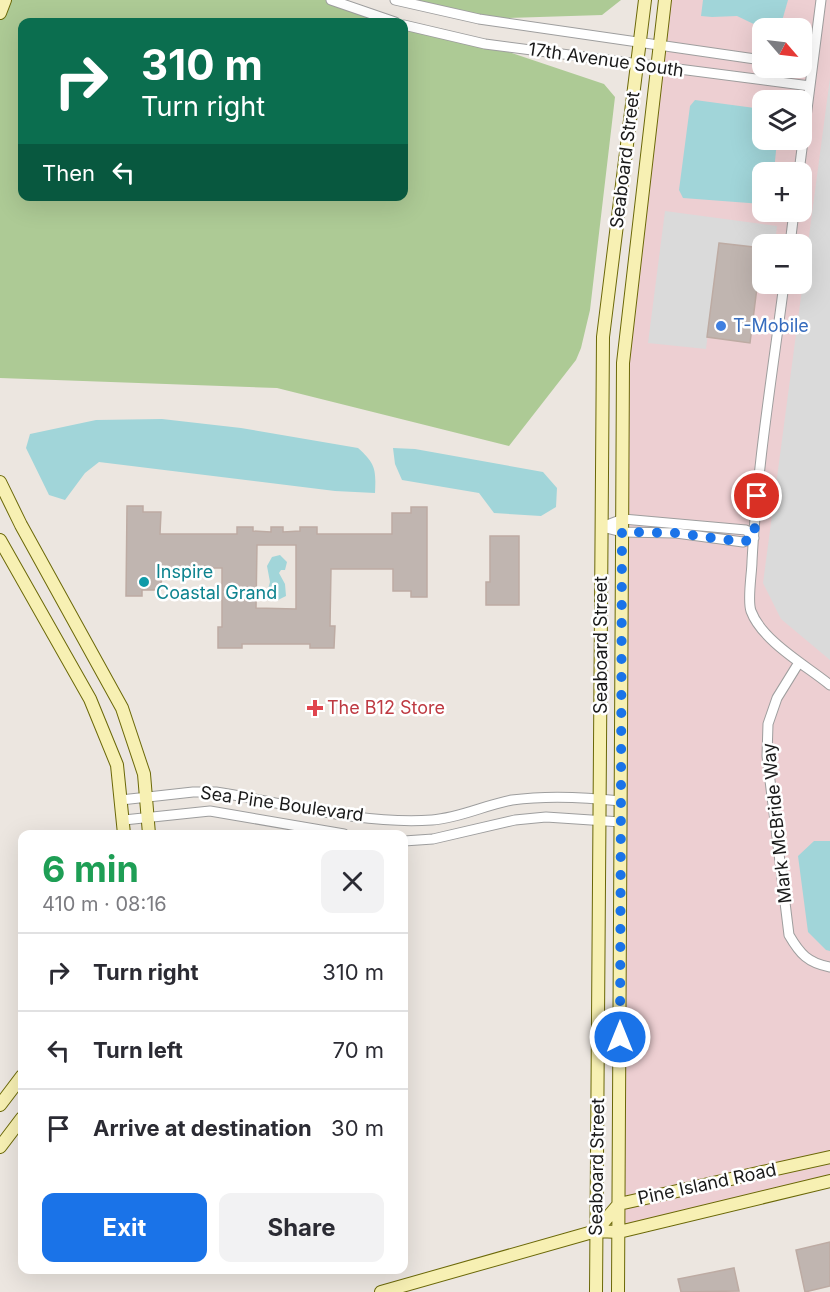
<!DOCTYPE html>
<html lang="en">
<head>
<meta charset="utf-8">
<style>
	body { margin:0; font-family:Inter,sans-serif; background:#f2f2f3; color:#2b2b33; height:100vh; display:flex; flex-direction:column; font-size:22px; white-space:nowrap }
	* { box-sizing:border-box; margin:0 }
	p { font-size:20px; color:#7c7c81 }
	.icon { flex:none; width:33px; height:33px; fill:none; stroke:currentColor; stroke-width:2; stroke-linecap:round; stroke-linejoin:round }
	.map { position:relative; flex:1; overflow:hidden }
	.sheet { position:absolute; left:18px; top:830px; width:390px; height:444px; display:flex; flex-direction:column; background:#fff; border-radius:12px; box-shadow:0 6px 24px #0002 }
	.sheet>* { flex:none }
	.top-card { position:absolute; left:18px; top:18px; width:390px; height:183px; border-radius:12px; box-shadow:0 6px 24px #0002; background:#0b6e4f; color:#fff; overflow:hidden }
	.needle { width:39px; rotate:118deg }
	.buttons { position:absolute; left:752px; top:18px; display:grid; gap:12px }
	.buttons a { display:grid; place-items:center; width:60px; height:60px; border-radius:12px; background:#fff; box-shadow:0 6px 24px #0002; font-size:30px }
	.pin { position:absolute; display:grid; place-items:center; width:51px; height:51px; color:#fff; margin:-26px; border:3px solid #fff; border-radius:50%; box-shadow:0 2px 6px #0007 }
	.me { position:absolute; width:66px; margin:-33px; rotate:0deg; stroke-linejoin:round; filter:drop-shadow(0 0 4px #0008) }
	.turn { display:flex; align-items:center; gap:21px; height:126px; padding:0 24px; font-size:27px }
	.turn .icon { width:78px; height:78px; stroke-width:2.5 }
	.turn b { display:block; font-size:42px; line-height:51px }
	.then { display:flex; align-items:center; height:57px; padding:0 24px; background:#0003; gap:12px; font-size:22px }
	.round { display:grid; place-items:center; flex:none; width:63px; height:63px; border-radius:12px; background:#f2f2f3 }
	.summary { display:flex; align-items:center; justify-content:space-between; height:102px; padding:0 24px }
	h1 { font-size:36px; font-weight:700; line-height:45px; color:#1e9e55 }
	.primary-button { display:flex; gap:12px; margin-top:auto; padding:12px 24px }
	.primary-button a { flex:1; height:69px; border-radius:12px; background:#1a73e8; color:#fff; font-size:24px; font-weight:700; line-height:69px; text-align:center }
	.primary-button a+a { background:#f2f2f3; color:#2b2b33 }
	ul { padding:0; list-style:none }
	li { display:flex; align-items:center; gap:18px; height:78px; padding:0 24px; border-top:2px solid #e1e1e2 }
	li div { flex:1 }
	li b { display:block; font-size:22px }
	li em { font-style:normal }
	.map>svg:first-child { display:block }
	.commercial { fill:#edcfd2; fill-rule:evenodd }
	.forest { fill:#adca95 }
	.parking { fill:#dadada }
	.water { fill:#a1d5d9 }
	.building { fill:#c0b5b0; stroke:#bdaba3; stroke-width:1.5; fill-rule:evenodd }
	.lines { fill:none; stroke-linecap:round; stroke-linejoin:round }
	.street-casing { stroke:#9e9e9e; stroke-width:11 }
	.secondary-casing { stroke:#6b6808; stroke-width:14 }
	.street { stroke:#fff; stroke-width:9 }
	.secondary { stroke:#f7f0b3; stroke-width:12 }
	.route { stroke:#1a73e8; stroke-width:10; stroke-dasharray:0 18 }
	.shop-dot { fill:#3f7fe0; stroke:#fff; stroke-width:2 }
	.culture-dot { fill:#0f9aa8; stroke:#fff; stroke-width:2 }
	.health-dot { fill:#e0444e; stroke:#fff; stroke-width:2 }
	.labels { text-anchor:middle; stroke-width:5; stroke-linejoin:round; paint-order:stroke }
	.street-label { font-size:18px; fill:#1a1a1a; stroke:#fff }
	.shop-label { font-size:18px; fill:#366cbe; stroke:#fff; text-anchor:start }
	.culture-label { font-size:18px; fill:#0d838f; stroke:#fff; text-anchor:start }
	.health-label { font-size:18px; fill:#be3a42; stroke:#fff; text-anchor:start }
</style>
</head>
<body>
<div class="map">
<svg width="830" height="1292" viewBox="0 0 830 1292">
	<rect width="100%" height="100%" fill="#ece6e0"/>
	<path class="commercial" d="M 665,0 L 830,0 L 830,1181 L 619,1232 L 623,363 ZM 762,28 L 801,28 L 801,68 L 762,68 ZM 762,100 L 801,100 L 801,140 L 762,140 ZM 762,172 L 801,172 L 801,212 L 762,212 ZM 762,244 L 801,244 L 801,284 L 762,284 Z"/>
	<path class="forest" d="M 5,0 L 330,0 L 395,22 L 22,22 L 22,196 L 404,196 L 404,25 L 485,44 L 604,84 L 615,97 L 590,310 L 581,348 L 576,360 L 509,446 L 277,388 L 0,378 L 0,13 Z
		M 396,0 L 621,0 L 602,15 L 479,19 Z"/>
	<path class="parking" d="M 830,78 L 830,660 L 781,619 L 763,583 Z
		M 665,211 L 777,226 L 775,244 L 762,244 L 762,248 L 719,243 L 706,349 L 648,343 Z"/>
	<path class="water" d="M 703,0 L 788,0 L 780,28 L 762,28 L 737,16 L 712,17 L 701,16 Z
		M 695,100 L 762,109 L 762,140 L 777,140 L 774,172 L 762,172 L 762,204 L 683,198 L 679,190 L 690,106 Z
		M 162,419 L 241,428 L 358,448 C 376,464 376,470 375,493 L 335,491 L 99,462 L 85,473 L 65,500 L 49,495 L 26,448 L 30,434 L 96,420 Z
		M 393,448 L 415,449 L 543,472 L 557,488 L 556,507 L 541,516 L 494,513 L 479,493 L 402,480 L 395,464 Z
		M 280,555 L 287,562 L 285,570 L 281,570 L 279,573 L 285,584 L 286,596 L 276,601 L 266,596 L 270,582 L 267,566 L 272,557 Z
		M 814,841 L 830,841 L 830,951 L 826,950 L 808,932 L 798,856 Z"/>
	<path class="building" d="M 719,243 L 762,248 L 750,343 L 707,337 Z
		M 127,506 L 143,506 L 143,512 L 161,512 L 160,534 L 237,534 L 237,527 L 253,527 L 253,531 L 271,532 L 271,527 L 283,527 L 283,532 L 300,531 L 300,527 L 317,527 L 317,534 L 392,534 L 392,513 L 411,513 L 411,507 L 427,507 L 427,597 L 411,597 L 411,591 L 393,591 L 393,569 L 331,569 L 330,626 L 335,626 L 334,648 L 310,648 L 310,644 L 242,644 L 242,648 L 218,648 L 218,627 L 222,627 L 222,568 L 162,568 L 161,590 L 142,590 L 142,596 L 126,596 ZM 257,545 L 296,545 L 296,609 L 256,608 Z
		M 490,536 L 519,536 L 519,605 L 486,605 L 486,582 L 490,582 Z
		M 830,1242 L 830,1286 L 805,1292 L 796,1250 Z
		M 734,1268 L 739,1291 L 681,1292 L 678,1279 Z"/>
	<g class="lines">
		<g class="street-casing">
			<path id="street" d="M 331,0 L 395,22
				M 395,0 L 479,19 L 762,60
				M 404,25 L 485,44 L 810,86
				M 799,172 L 821,0
				M 790,244 L 794,212
				M 784,284 C 772,376 757,468 752,561 C 752,573 747,600 751,611 C 762,641 807,666 830,685
				M 623,519 L 746,530 L 754,538 L 743,542 L 676,533 L 622,532 L 602,527 Z
				M 798,664 L 777,698 L 768,724 L 767,756 L 789,935 C 800,954 808,963 830,967
				M 121,800 L 193,792 L 216,792 C 286,803 361,825 432,820 C 460,818 485,805 512,800 C 548,795 585,797 621,801
				M 124,820 L 210,811 L 344,834
				M 404,841 L 433,839 L 515,820 L 546,817 L 621,822"/>
		</g>
		<g class="secondary-casing">
			<path id="secondary" d="M 0,13 L 5,0
				M 0,482 L 21,525 L 122,708 L 144,774 L 149,834
				M 0,540 L 90,699 L 117,765 L 124,834
				M 0,1105 L 22,1076
				M 0,1147 L 22,1118
				M 596,1231 L 619,1204 L 830,1157
				M 381,1292 L 596,1231 L 619,1232 L 830,1181
				M 596,1292 L 603,337 L 645,0
				M 618,1292 L 623,363 L 665,0"/>
		</g>
		<use href="#street" class="street"/>
		<use href="#secondary" class="secondary"/>
	</g>
	<g class="lines">
		<path class="route" d="M 620,1037 L 622,532 L 676,533 L 743,542 L 754,538 L 757,496"/>
	</g>
	<circle class="shop-dot" cx="721" cy="326" r="6"/>
	<circle class="culture-dot" cx="144" cy="582" r="6"/>
	<path class="health-dot" d="M312 699h6v6h6v6h-6v6h-6v-6h-6v-6h6z"/>
	<g class="labels">
		<g class="street-label">
			<text transform="translate(606 60) rotate(8)" y="6">17th Avenue South</text>
			<text transform="translate(625 160) rotate(-83)" y="6">Seaboard Street</text>
			<text transform="translate(601 645) rotate(-90)" y="6">Seaboard Street</text>
			<text transform="translate(282 804) rotate(8)" y="6">Sea Pine Boulevard</text>
			<text transform="translate(777 823) rotate(-96)" y="6">Mark McBride Way</text>
			<text transform="translate(597 1167) rotate(-89)" y="6">Seaboard Street</text>
			<text transform="translate(707 1184) rotate(-12)" y="6">Pine Island Road</text>
		</g>
		<g class="shop-label">
			<text x="733" y="332">T-Mobile</text>
		</g>
		<g class="culture-label">
			<text x="156" y="578">Inspire<tspan x="156" dy="21">Coastal Grand</tspan></text>
		</g>
		<g class="health-label">
			<text x="327" y="714">The B12 Store</text>
		</g>
	</g>
</svg>
<div class="buttons">
<a><svg class="needle" viewBox="-14 -14 28 28"><path d="M0-13l5 13h-10z" fill="#e53935"/><path d="M0 13l5-13h-10z" fill="#7c7c81"/></svg></a>
<a><svg class="icon" aria-label="layers" viewBox="0 0 24 24"><path d="M12 4l9 5-9 5-9-5zM3 14l9 5 9-5"/></svg></a>
<a>+</a>
<a>−</a>
</div>
<div class="pin" style="left:757px;top:496px;background:#d93025"><svg class="icon" aria-label="arrive" viewBox="0 0 24 24"><path d="M6 21V4h12l-3 4 3 4H6"/></svg></div>
<svg class="me" style="left:620px;top:1037px" viewBox="-20 -20 40 40"><circle r="17" fill="#1a73e8" stroke="#fff" stroke-width="3"/><path d="M0-11L8 9 0 5-8 9z" fill="#fff"/></svg>
<div class="top-card">
<div class="turn"><svg class="icon" aria-label="right" viewBox="0 0 24 24"><path d="M7 20v-9h11M14 6l5 5-5 5"/></svg><div><b>310 m</b>Turn right</div></div>
<div class="then">Then<svg class="icon" aria-label="left" viewBox="0 0 24 24"><path d="M17 20v-9H6M10 6l-5 5 5 5"/></svg></div>
</div>
<section class="sheet">
<div class="summary"><div><h1>6 min</h1><p>410 m · 08:16</p></div><a class="round"><svg class="icon" aria-label="close" viewBox="0 0 24 24"><path d="M6 6l12 12M18 6L6 18"/></svg></a></div>
<ul>
<li><svg class="icon" aria-label="right" viewBox="0 0 24 24"><path d="M7 20v-9h11M14 6l5 5-5 5"/></svg><div><b>Turn right</b></div><em>310 m</em></li>
<li><svg class="icon" aria-label="left" viewBox="0 0 24 24"><path d="M17 20v-9H6M10 6l-5 5 5 5"/></svg><div><b>Turn left</b></div><em>70 m</em></li>
<li><svg class="icon" aria-label="arrive" viewBox="0 0 24 24"><path d="M6 21V4h12l-3 4 3 4H6"/></svg><div><b>Arrive at destination</b></div><em>30 m</em></li>
</ul>
<div class="primary-button"><a>Exit</a><a>Share</a></div>
</section>
</div>
</body>
</html>
